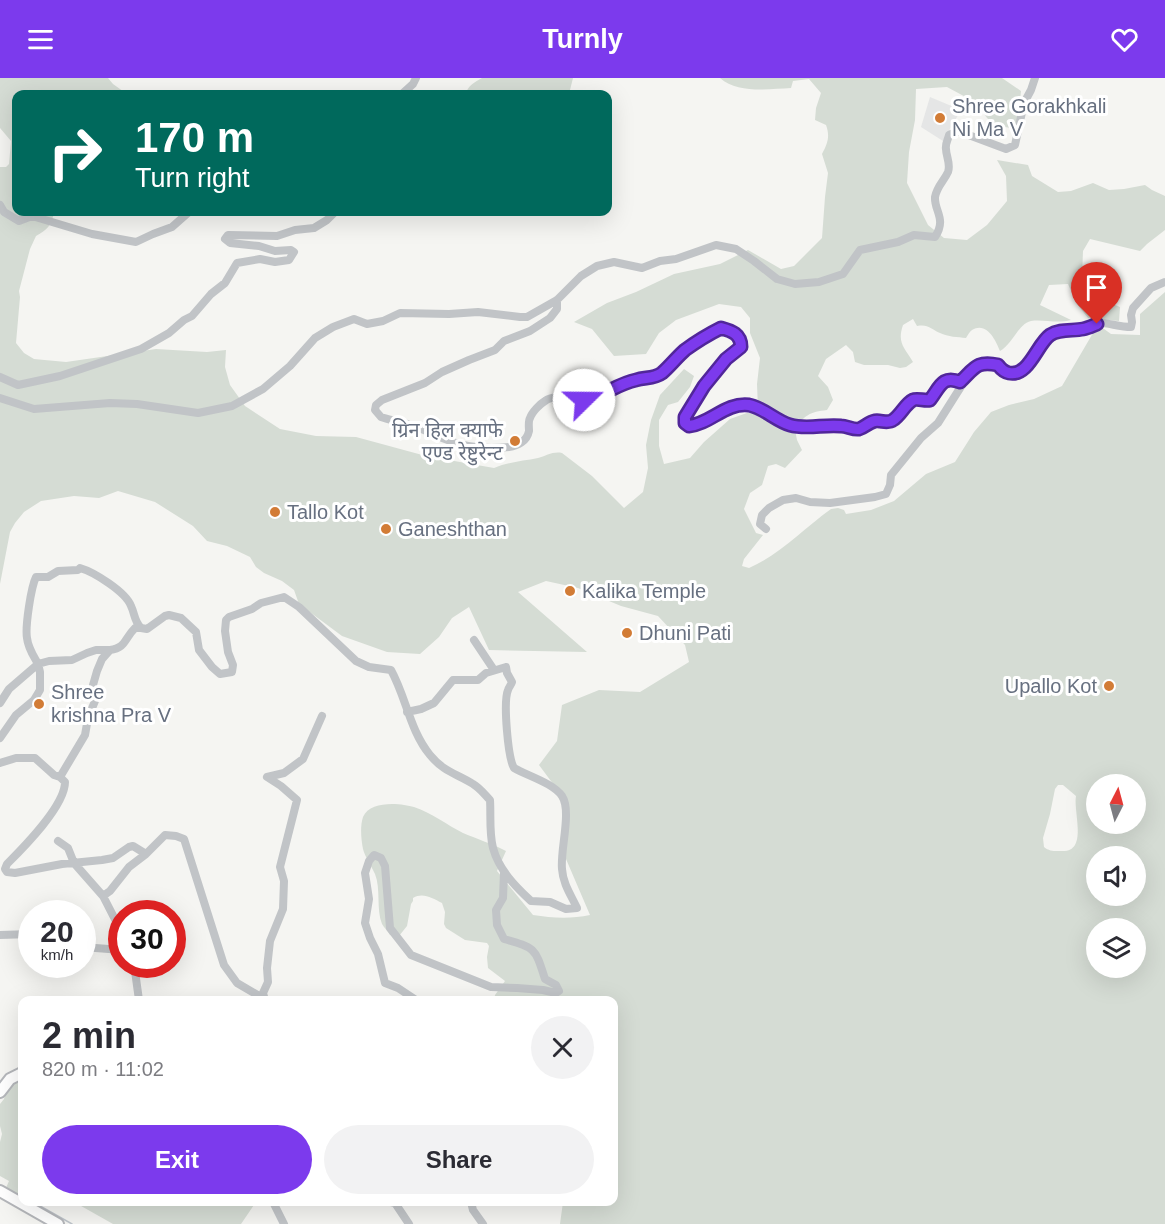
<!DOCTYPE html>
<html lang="en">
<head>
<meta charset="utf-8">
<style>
	body { margin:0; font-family:Helvetica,"Noto Sans Devanagari",sans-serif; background:#f2f2f3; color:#2b2b33; height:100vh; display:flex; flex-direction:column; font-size:22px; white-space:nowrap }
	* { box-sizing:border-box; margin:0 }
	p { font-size:20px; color:#7c7c81 }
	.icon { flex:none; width:33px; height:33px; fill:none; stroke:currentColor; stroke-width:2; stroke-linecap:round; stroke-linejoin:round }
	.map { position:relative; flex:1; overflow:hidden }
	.sheet { position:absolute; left:18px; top:918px; width:600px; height:210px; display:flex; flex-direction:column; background:#fff; border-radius:12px; box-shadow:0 6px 24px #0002 }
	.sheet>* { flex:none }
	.top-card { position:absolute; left:12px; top:12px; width:600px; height:126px; border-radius:12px; box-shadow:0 6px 24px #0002; background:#00695c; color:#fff; overflow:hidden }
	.needle { width:39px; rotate:6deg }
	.tools { position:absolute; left:1086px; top:696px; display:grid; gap:12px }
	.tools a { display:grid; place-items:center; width:60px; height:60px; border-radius:50%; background:#fff; box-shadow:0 6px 24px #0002; font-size:30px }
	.speed { position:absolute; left:18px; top:822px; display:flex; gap:12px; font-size:30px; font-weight:700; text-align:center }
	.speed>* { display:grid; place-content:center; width:78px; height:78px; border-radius:50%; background:#fff; box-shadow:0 6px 24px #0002; line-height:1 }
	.speed small { font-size:15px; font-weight:400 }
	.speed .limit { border:9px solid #d22; background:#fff; color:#111 }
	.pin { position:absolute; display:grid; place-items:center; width:51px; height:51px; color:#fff; margin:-62px -26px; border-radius:50% 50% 50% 0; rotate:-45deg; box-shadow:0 0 6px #0007 }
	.pin .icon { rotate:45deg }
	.me { position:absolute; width:66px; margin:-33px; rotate:68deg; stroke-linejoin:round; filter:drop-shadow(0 0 4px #0008) }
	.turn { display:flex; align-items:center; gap:21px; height:126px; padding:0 24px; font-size:27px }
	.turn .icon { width:78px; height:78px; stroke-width:2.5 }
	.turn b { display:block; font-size:42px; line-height:51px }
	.round { display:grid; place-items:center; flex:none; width:63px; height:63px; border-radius:32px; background:#f2f2f3 }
	.summary { display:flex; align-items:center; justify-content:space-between; height:102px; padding:0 24px }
	h1 { font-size:36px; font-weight:700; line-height:45px }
	.button { display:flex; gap:12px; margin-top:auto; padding:12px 24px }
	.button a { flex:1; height:69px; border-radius:36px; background:#7c3aed; color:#fff; font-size:24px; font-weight:700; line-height:69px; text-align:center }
	.button a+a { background:#f2f2f3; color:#2b2b33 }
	header { display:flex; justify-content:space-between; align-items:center; height:78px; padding:0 24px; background:#7c3aed; color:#fff; font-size:27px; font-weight:700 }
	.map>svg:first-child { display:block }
	.built { fill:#e5e6e6 }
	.green { fill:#d5dcd4; fill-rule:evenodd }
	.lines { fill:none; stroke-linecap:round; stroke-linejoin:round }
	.stream { stroke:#bec4ca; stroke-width:1.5 }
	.major-casing { stroke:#b5b7bb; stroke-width:14 }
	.minor { stroke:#c1c4c7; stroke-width:8 }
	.major { stroke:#fff; stroke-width:10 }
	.route-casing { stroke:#51269a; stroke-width:15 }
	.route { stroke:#7c3aed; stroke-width:10 }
	.poi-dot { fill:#d27c36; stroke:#fff; stroke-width:2 }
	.labels { text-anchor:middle; stroke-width:6; stroke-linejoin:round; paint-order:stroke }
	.poi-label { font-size:20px; fill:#677080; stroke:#fff; text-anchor:start }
</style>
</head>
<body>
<header><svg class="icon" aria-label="menu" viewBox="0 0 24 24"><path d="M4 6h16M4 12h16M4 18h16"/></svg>Turnly<svg class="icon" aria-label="heart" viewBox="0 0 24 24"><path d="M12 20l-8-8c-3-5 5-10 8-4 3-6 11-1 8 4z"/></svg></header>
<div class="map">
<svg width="1165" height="1146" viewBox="0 0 1165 1146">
	<rect width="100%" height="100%" fill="#f5f5f2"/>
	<path class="built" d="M 930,19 L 961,32 L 943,63 L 921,49 Z"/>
	<path class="green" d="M 0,0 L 108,0 L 113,6 L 127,16 L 16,16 L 16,134 L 54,134 C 52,147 47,152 36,158 L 30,171 L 19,213 L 20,219 L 16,265 L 24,275 L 34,281 L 66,284 L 156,271 L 207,274 L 226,272 L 225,289 L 230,307 L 245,328 L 280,351 L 316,358 L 356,359 L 426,378 L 494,390 C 508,384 523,383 538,380 C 546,378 553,373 562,375 L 592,398 L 624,430 L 643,414 L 648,390 L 646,367 L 651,342 L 660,317 L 684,291 L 694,298 L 690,309 L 678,324 L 668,327 L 659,342 L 659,368 L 664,386 L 690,380 L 704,364 L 730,341 L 758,331 L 757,306 L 760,280 L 750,255 L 750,240 L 741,229 L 719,226 L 676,242 L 659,255 L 646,276 L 614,278 L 592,251 L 574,244 L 607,225 L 636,214 L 674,196 L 720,186 L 748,172 L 781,191 L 794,188 L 822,160 L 825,119 L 828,95 L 822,76 C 828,65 830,58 826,47 L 815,42 L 816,30 L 821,15 L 809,1 L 793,3 L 791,10 C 769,11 738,16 720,0 L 1002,0 L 1021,13 L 1017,51 L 993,47 L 973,23 L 947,9 L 916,11 L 915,42 L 909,74 L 907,105 L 928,147 L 944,160 L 967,162 L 987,147 L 1007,123 L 1006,98 L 997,82 L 1028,87 L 1032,98 L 1058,114 L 1071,113 L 1093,105 L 1109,112 L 1124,111 L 1145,107 L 1152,112 L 1165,118 L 1165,152 L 1147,166 L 1140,173 L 1090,161 L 1083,173 L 1082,198 L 1096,219 L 1120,229 L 1119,243 L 1088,240 L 1077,226 L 1068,206 L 1049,207 L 1040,227 L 1071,242 C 1057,246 1043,241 1031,243 C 1018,246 1013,266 1000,273 C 996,263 987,243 972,252 C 969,254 968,257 966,260 C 958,259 948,259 940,255 C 930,251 929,246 917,248 L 913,241 L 903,247 C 897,265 904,269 913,284 L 906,289 L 900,290 L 888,287 L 864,287 L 855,284 L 853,274 L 846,267 L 826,281 L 818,298 L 828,309 L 833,322 L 827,332 C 810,334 804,337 795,352 L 797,362 L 802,372 L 785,390 L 776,386 L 768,388 L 762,407 L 750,415 L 744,431 L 756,455 L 763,457 L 744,481 L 742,488 L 749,490 C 781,476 803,451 831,431 L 838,430 L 844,432 L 846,436 L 871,432 L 894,423 L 926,396 L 955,384 L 974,354 L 991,334 L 1009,327 L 1034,321 L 1062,308 L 1093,255 L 1100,248 L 1111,256 L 1140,257 L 1140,236 L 1165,214 L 1165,1146 L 560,1146 L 563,1124 L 614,1124 L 614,922 L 494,922 L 495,917 L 505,903 L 488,890 L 487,879 L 489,868 L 487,865 L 465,862 L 446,850 L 444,846 L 445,834 L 442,825 C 432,820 423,814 413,820 L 413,823 L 411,826 L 407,848 L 399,858 L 390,857 C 388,853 384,850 382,846 C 376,831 381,811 375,796 C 371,787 365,779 363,771 C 361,761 360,748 363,739 C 370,722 401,725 414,729 C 432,735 447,747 463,755 C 477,761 493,766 506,773 L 497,793 L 533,837 C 552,840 571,841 590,837 L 563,774 L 568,726 L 539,687 L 557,663 L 562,627 L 599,612 L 640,614 L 689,584 L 685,567 L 658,538 L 621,528 L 578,510 L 546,503 L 518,514 L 587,574 L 489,572 L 469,529 L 452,540 L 439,559 L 420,576 L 387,574 L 342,558 L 299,526 L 294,512 L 282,503 L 264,495 L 256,489 L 250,479 L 227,468 L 207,463 L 193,448 L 155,424 L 118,413 L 99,420 L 74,418 L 41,423 L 24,434 L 15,445 L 10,454 L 0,506 L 0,89 L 6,89 L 9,86 L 11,63 L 0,50 ZM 1096,706 L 1136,706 L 1136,746 L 1096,746 ZM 1058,707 L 1063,707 L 1076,718 C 1073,733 1088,773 1063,773 C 1056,773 1050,774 1044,769 L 1043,760 L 1050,736 L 1055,711 ZM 1096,778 L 1136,778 L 1136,818 L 1096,818 ZM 1096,850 L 1136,850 L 1136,890 L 1096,890 Z
		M 482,0 L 573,0 L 569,16 L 466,16 C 467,8 475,4 482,0 Z
		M 22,999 L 22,1119 L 6,1110 L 9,1103 L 0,1098 L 0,1064 L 2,1056 L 0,1048 L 0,1026 L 4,1021 L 6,1012 Z
		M 74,1124 L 256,1124 L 241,1146 L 113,1146 Z"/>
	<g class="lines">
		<path class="stream" d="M 33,1124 L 72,1146"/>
		<g class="major-casing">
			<path id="major" d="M 0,1014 L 10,1001 L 22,995
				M 0,1113 L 58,1146"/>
		</g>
		<path class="minor" d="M 402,16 L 413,6 L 416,0
			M 0,127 L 4,134 L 19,143 L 32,138 L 92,156 L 136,164 L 153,156 L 172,149 L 189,134
			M 557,222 L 557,231 L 550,240 L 530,253 L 504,263 L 495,272 L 469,282 L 442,294 L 425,305 L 382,322 L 376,327 L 375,332 L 381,339 C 389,342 399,343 407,346 C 422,350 435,358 450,363 C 468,370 489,371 509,369 C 518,368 527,363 529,353 C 529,349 528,343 530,340 C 532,334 540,326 545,323 C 554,316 570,322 581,322 C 596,322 598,318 610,311 C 616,308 624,305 631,303 C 640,300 650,302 658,298 C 676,287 710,240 733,254 C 739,257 741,262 741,269 L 726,281 L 704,308 L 685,340 L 685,345 L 689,348 C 711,346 726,322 753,328 C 765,335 778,344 791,347 C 813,353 833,344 856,351 L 874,343 L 888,344 L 893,342 L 911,323 L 918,322 L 923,323 L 930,322 C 940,309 944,293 962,307 L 938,345 L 921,360 L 891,397 L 890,407 L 886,416 L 875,419 L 830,425 L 810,424 L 796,420 L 783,422 L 769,430 L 762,437 L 760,446 L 766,451
			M 0,299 L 18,307 L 60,298 L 141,271 L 169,255 L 184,242 L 192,238 L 211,216 L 225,205 L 237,185 L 260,181 L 275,184 L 289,182 L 294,174 L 291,172 L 275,173 L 259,168 L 230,165 L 225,161 L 228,157 L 277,158 L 295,152 L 314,150 L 327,142 L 335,134
			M 960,305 C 973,291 976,282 998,287 C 1001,291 1004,293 1009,294 C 1031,299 1037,263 1052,256 C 1062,251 1075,254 1085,251 C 1091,250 1096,245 1103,245 C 1112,246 1121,249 1131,249 L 1132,244 L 1131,237 L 1133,230 L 1151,210 L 1165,204
			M 0,320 L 34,331 L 110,325 L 137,326 L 198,335 L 232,328 L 263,311 L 290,288 L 315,260 L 333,249 L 354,241 L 367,246 L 383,243 L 400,235 L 449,236 L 478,234 L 520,239 L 527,239 L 557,222 L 581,198 L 597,188 L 614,184 L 642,190 L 660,183 L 676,181 L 716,167 L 736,171 L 754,183 L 777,201 L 795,206 L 819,204 L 843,196 L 860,172 L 898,164 L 914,157 L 935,159 C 947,141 934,133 935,119 C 937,108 944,103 948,94 C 951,86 946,78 946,71 C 945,66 948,62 949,57 L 958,53 L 1006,71 L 1015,67 L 1024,25 L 1031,12 L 1035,0
			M 474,562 L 494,592
			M 0,625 L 9,611 L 38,586 C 33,577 28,570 27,560 C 25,549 31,509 36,499 L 48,499 L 58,493 L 78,492 L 80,490 C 94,494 126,514 131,528 C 135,536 134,543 141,550 L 147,551 L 165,538 L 169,537 L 181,540 L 196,554 L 199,572 L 212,589 L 220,596 L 232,594 L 233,587 L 228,574 L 225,553 L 226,542 L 229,539 L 252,531 L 261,525 L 284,519 L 299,529 L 356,583 L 369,589 L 391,592 C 406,619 410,653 430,677 C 445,695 456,695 473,706 C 480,710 485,717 490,722 C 491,737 489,755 493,770 C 499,792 515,808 531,823 L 550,824 L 566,831 L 577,830 C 571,817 563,806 562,791 C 560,772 572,733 562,718 C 553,705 528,698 514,690 C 508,680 503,624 508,612 C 509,609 511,607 512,604 L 507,595 L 506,589 L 486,595 L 478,602 L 453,602 L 434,625 L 421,631 L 407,634
			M 0,660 L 16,637 L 34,622 L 40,612 L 40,594 L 38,586 L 49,583 L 72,582 L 87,575 L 96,572 L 110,572
			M 0,685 L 16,680 L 35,680 L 54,697 L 60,699 L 65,704 C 65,728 24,769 7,786 L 5,791 L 7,794 L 15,795 L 62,786 L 102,782 L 113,780 L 129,769 L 133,768 L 146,776 L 129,789 L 110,813 L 103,818
			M 60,699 L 85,657 L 88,640 L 95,623 L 93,607 L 97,593 L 102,581 L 110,572 C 126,570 124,561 135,550 L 141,550
			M 58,763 L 68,770 L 74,785 L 103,818 L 122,855
			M 146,776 L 165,757 L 176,758 L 184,761 L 224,887 L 237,905 L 266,922
			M 0,857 L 32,856
			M 82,869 L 122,872
			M 134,886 L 139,922
			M 265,922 L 263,915 L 268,904 L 267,890 L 270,863 L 283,831 L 284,803 L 280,789 L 297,722 L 281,708 L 267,699 L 284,695 L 303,681 L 322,638
			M 416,922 L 398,910 L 385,905 L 378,876 L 370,860 L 365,845 L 369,821 L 365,795 L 369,783 L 374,777 L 381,780 L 385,788 L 390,850 L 411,877 L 491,909 L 517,910 L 543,912 L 556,915 L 559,913 L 556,907 L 545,901 C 535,870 536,870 504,861 L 497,847 L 496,832 L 503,820 L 504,794
			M 273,1124 L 284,1146
			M 391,1124 L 395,1125 L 409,1146
			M 471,1124 L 473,1132 L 483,1146"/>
		<use href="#major" class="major"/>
	</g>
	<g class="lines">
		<g class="route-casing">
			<path id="route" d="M 584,322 C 604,319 616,306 636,302 C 645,299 654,301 662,295 C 670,288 677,279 685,272 C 696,264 709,256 721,250 C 732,253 741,256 741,269 L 726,281 L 704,308 L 685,339 L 685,345 L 689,348 C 710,346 726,324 749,327 C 764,330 776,343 790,347 C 807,352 824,346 841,348 C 847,348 853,352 859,351 C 865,349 869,344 875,343 C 881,342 888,346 893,342 C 901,337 905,326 913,322 C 917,320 924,323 930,322 C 940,309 942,297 960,304 C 974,291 976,282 998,287 C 1001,291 1004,294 1009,295 C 1029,299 1037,266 1050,257 C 1059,251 1073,253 1083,251 C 1088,250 1092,248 1097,246"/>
		</g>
		<use href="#route" class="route"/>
	</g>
	<g class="poi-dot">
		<circle cx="940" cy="40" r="6"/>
		<circle cx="515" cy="363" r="6"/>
		<circle cx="275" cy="434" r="6"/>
		<circle cx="386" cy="451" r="6"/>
		<circle cx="570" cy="513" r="6"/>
		<circle cx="627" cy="555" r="6"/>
		<circle cx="1109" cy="608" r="6"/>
		<circle cx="39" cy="626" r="6"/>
	</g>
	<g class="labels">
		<g class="poi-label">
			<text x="952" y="35">Shree Gorakhkali<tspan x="952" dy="23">Ni Ma V</tspan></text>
			<text x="503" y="359" text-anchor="end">ग्रिन हिल क्याफे<tspan x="503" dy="23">एण्ड रेष्टुरेन्ट</tspan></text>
			<text x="287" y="441">Tallo Kot</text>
			<text x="398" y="458">Ganeshthan</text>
			<text x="582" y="520">Kalika Temple</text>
			<text x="639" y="562">Dhuni Pati</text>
			<text x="1097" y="615" text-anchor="end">Upallo Kot</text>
			<text x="51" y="621">Shree<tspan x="51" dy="23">krishna Pra V</tspan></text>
		</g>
	</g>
</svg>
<div class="tools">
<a><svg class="needle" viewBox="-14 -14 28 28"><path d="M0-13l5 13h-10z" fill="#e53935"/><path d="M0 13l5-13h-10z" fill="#7c7c81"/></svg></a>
<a><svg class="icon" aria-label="sound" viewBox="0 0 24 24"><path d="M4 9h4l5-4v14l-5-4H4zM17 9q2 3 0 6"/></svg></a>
<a><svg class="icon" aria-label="layers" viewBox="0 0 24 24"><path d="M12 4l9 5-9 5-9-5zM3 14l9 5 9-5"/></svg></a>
</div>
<div class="speed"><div>20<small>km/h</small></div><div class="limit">30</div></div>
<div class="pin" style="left:1097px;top:246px;background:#d93025"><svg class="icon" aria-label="arrive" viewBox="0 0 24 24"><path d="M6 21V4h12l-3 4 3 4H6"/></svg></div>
<svg class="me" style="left:584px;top:322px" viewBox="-20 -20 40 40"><circle r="19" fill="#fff"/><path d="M0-13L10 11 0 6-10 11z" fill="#7c3aed"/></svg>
<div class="top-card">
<div class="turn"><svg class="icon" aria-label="right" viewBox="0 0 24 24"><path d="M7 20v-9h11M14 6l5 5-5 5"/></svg><div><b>170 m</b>Turn right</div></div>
</div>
<section class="sheet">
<div class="summary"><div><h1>2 min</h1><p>820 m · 11:02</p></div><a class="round"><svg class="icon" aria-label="close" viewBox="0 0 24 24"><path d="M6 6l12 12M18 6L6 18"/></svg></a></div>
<div class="button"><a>Exit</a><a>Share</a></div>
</section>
</div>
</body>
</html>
